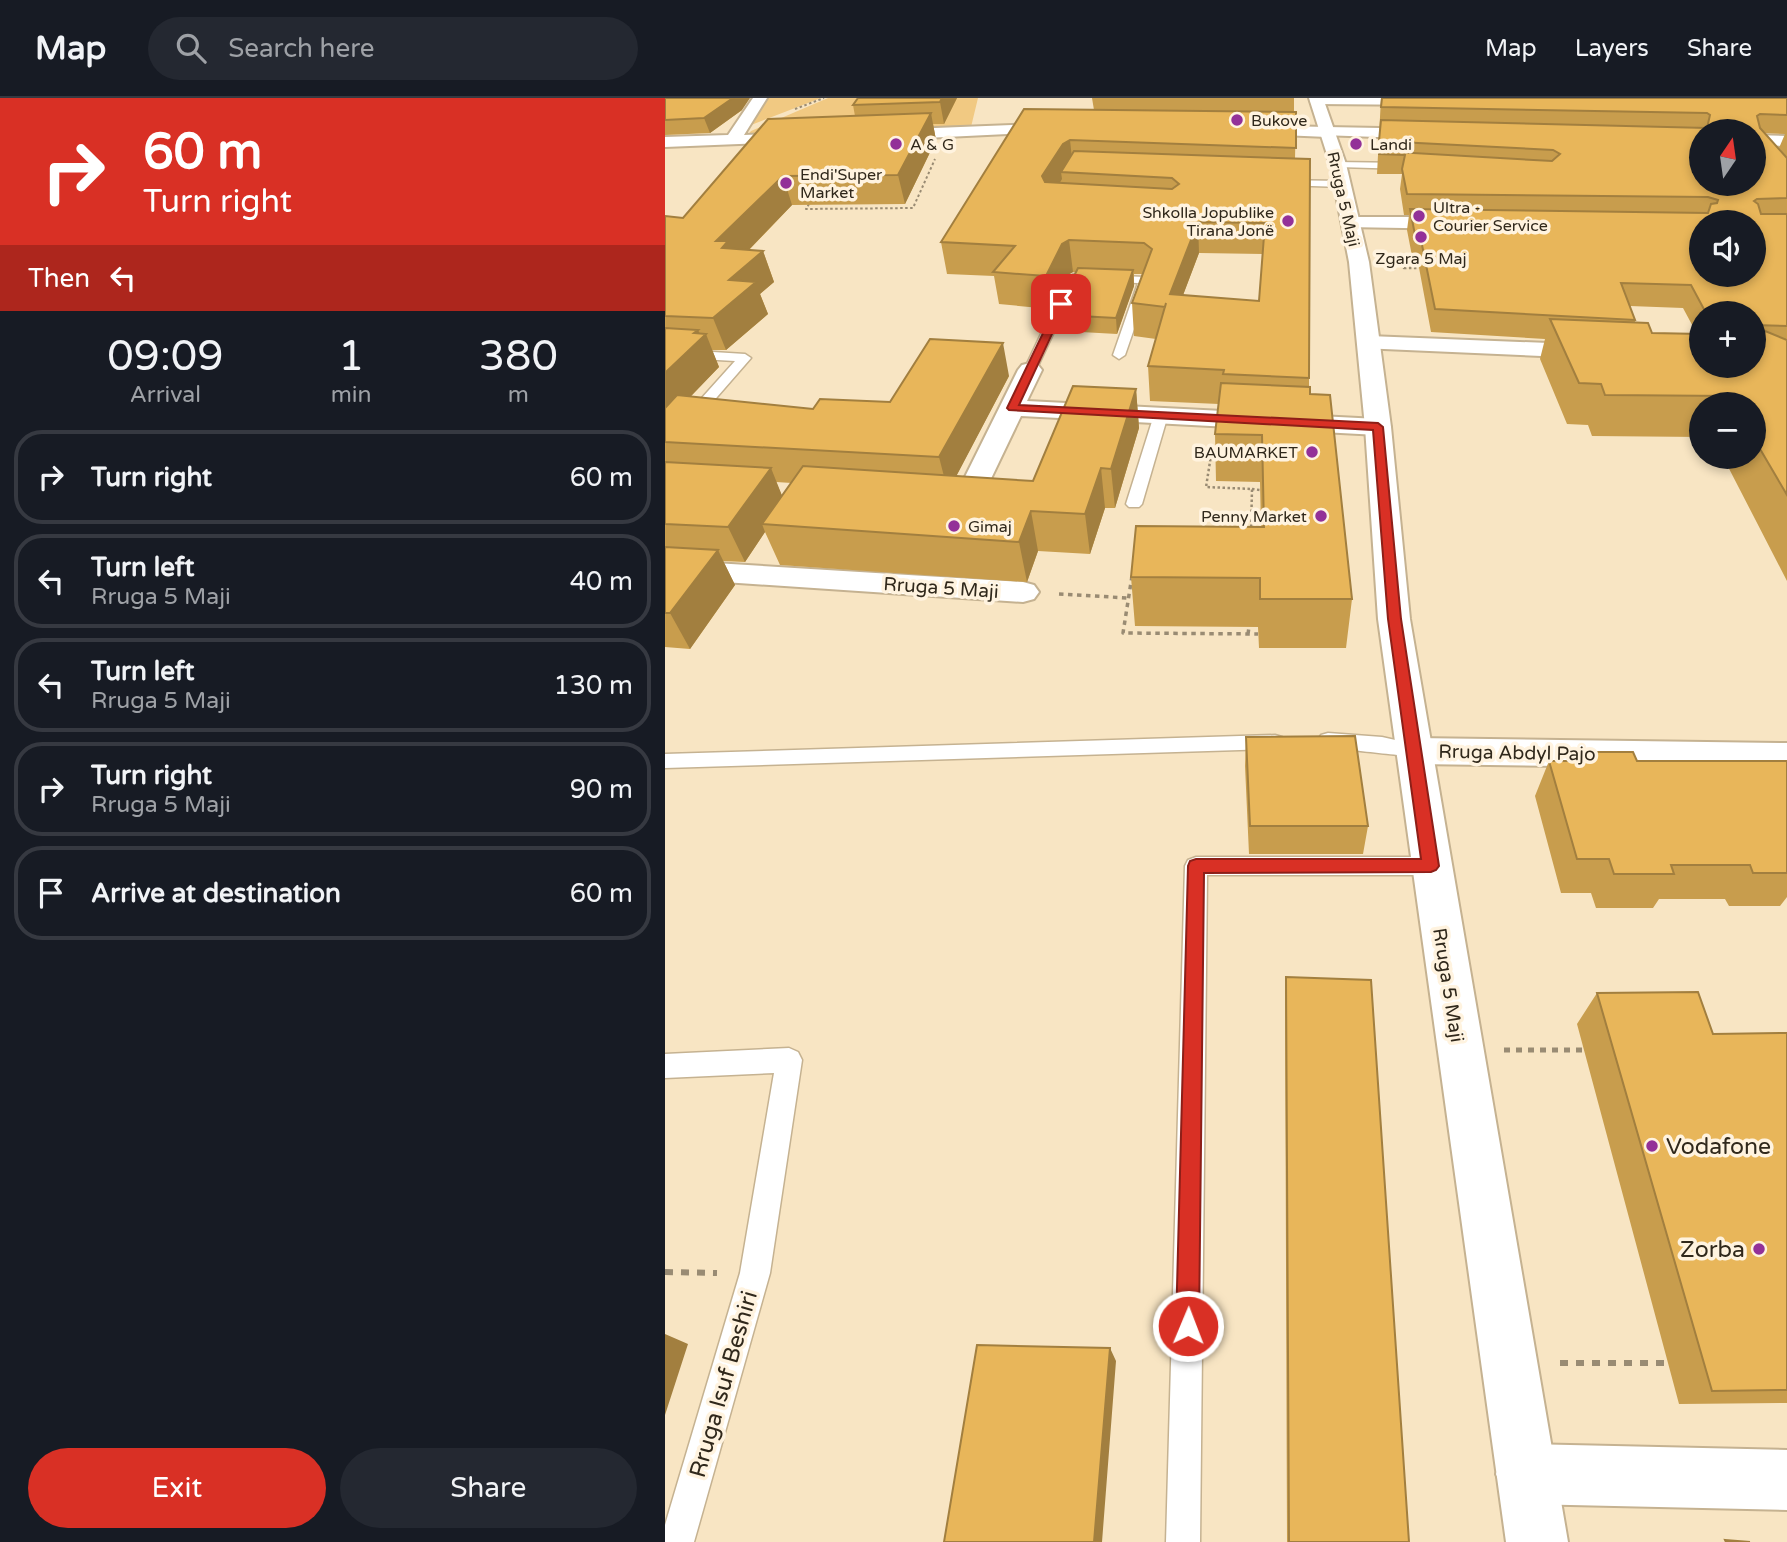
<!DOCTYPE html>
<html lang="en">
<head>
<meta charset="utf-8">
<style>
	body { margin:0; font-family:"Varela Round",sans-serif; background:#242831; color:#f1f3f6; height:100vh; display:flex; flex-direction:column; font-size:26px; white-space:nowrap }
	* { box-sizing:border-box; margin:0 }
	p { font-size:23px; color:#9ea1a6 }
	.icon { flex:none; width:38px; height:38px; fill:none; stroke:currentColor; stroke-width:2; stroke-linecap:round; stroke-linejoin:round }
	.map { position:relative; flex:1; overflow:hidden }
	.sheet { display:flex; flex-direction:column; background:#171b24; width:665px }
	.sheet>* { flex:none }
	.hud { background:#d93025; color:#fff; overflow:hidden }
	.needle { width:46px; rotate:13deg }
	.fabs { position:absolute; left:1024px; top:21px; display:grid; gap:14px }
	.fabs a { display:grid; place-items:center; width:77px; height:77px; border-radius:50%; background:#171b24; box-shadow:0 4px 10px #0003; font-size:35px }
	.pin { position:absolute; display:grid; place-items:center; width:60px; height:60px; color:#fff; margin:-30px; border-radius:14px; box-shadow:0 4px 10px #0006 }
	.me { position:absolute; width:77px; margin:-38px; rotate:1deg; stroke-linejoin:round; filter:drop-shadow(0 0 5px #0008) }
	.turn { display:flex; align-items:center; gap:24px; height:147px; padding:0 28px; font-size:32px }
	.turn .icon { width:91px; height:91px; stroke-width:2.5 }
	.turn b { display:block; font-size:49px; line-height:60px }
	.then { display:flex; align-items:center; height:66px; padding:0 28px; background:#0003; gap:14px; font-size:26px }
	.eta { display:flex; justify-content:space-evenly; align-items:center; height:119px; text-align:center }
	.eta b { font-size:42px; font-weight:600; line-height:49px }
	.primary-button { display:flex; gap:14px; margin-top:auto; padding:14px 28px }
	.primary-button a { flex:1; height:80px; border-radius:42px; background:#d93025; color:#fff; font-size:28px; font-weight:600; line-height:80px; text-align:center }
	.primary-button a+a { background:#242831; color:#f1f3f6 }
	ul { padding:0; list-style:none }
	li { display:flex; align-items:center; gap:21px; height:94px; margin:0 14px 10px; padding:0 14px; border:4px solid #363941; border-radius:28px }
	li div { flex:1 }
	li b { display:block; font-size:26px }
	li em { font-style:normal }
	header { display:flex; align-items:center; gap:42px; box-sizing:border-box; height:98px; padding:0 35px; background:#171b24; border-bottom:2px solid #363941 }
	header strong { font-size:33px }
	nav { display:flex; gap:38px; margin-inline-start:auto; font-size:24px }
	.search { width:490px; height:63px; background:#242831; display:flex; align-items:center; gap:18px; box-sizing:border-box; padding:0 24px; border-radius:38px; color:#9ea1a6; font-size:26px }
	main { display:flex; flex:1; min-height:0 }
	.map>svg:first-child { display:block }
	.green { fill:#f1c982 }
	.lines { fill:none; stroke-linecap:round; stroke-linejoin:round }
	.service-casing { stroke:#c5b291; stroke-width:3 }
	.minor-casing { stroke:#c5b291; stroke-width:4 }
	.tertiary-casing { stroke:#c5b291; stroke-width:4 }
	.secondary-casing { stroke:#c5b291; stroke-width:4 }
	.path-far4 { stroke:#998b73; stroke-width:2; stroke-dasharray:2.5 2.5; stroke-linecap:butt }
	.path-far3 { stroke:#998b73; stroke-width:2.5; stroke-dasharray:2.5 2.5; stroke-linecap:butt }
	.path-far2 { stroke:#998b73; stroke-width:3.5; stroke-dasharray:4.5 4.5; stroke-linecap:butt }
	.path-far1 { stroke:#998b73; stroke-width:5; stroke-dasharray:6 6; stroke-linecap:butt }
	.path { stroke:#998b73; stroke-width:6; stroke-dasharray:8 8; stroke-linecap:butt }
	.service { fill:#fff; fill-rule:evenodd }
	.minor { fill:#fff; fill-rule:evenodd }
	.tertiary { fill:#fff; fill-rule:evenodd }
	.secondary { fill:#fff; fill-rule:evenodd }
	.wall { fill:#c89d4d; fill-rule:evenodd }
	.shaded-wall { fill:#a27f3f }
	.building { fill:#e8b65a; stroke:#a27f3f; stroke-width:2; fill-rule:evenodd }
	.route { fill:#d93025; stroke:#8d1f18; stroke-width:2 }
	.poi-dot { fill:#933198; stroke:#fff3df; stroke-width:2.5 }
	.labels { text-anchor:middle; stroke-width:7; stroke-linejoin:round; paint-order:stroke }
	.far-poi-label { font-size:16px; fill:#30281b; stroke:#fff3df; text-anchor:start }
	.far-street-label { font-size:16px; fill:#30281b; stroke:#fff3df }
	.street-label { font-size:19px; fill:#30281b; stroke:#fff3df }
	.near-poi-label { font-size:23px; fill:#30281b; stroke:#fff3df; text-anchor:start }
	.near-street-label { font-size:23px; fill:#30281b; stroke:#fff3df }
</style>
</head>
<body>
<header>
<strong>Map</strong>
<div class="search"><svg class="icon" aria-label="search" viewBox="0 0 24 24"><circle cx="10" cy="10" r="6"/><path d="M15 15l6 6"/></svg>Search here</div>
<nav><a>Map</a><a>Layers</a><a>Share</a></nav>
</header>
<main>
<section class="sheet">
<div class="hud">
<div class="turn"><svg class="icon" aria-label="right" viewBox="0 0 24 24"><path d="M7 20v-9h11M14 6l5 5-5 5"/></svg><div><b>60 m</b>Turn right</div></div>
<div class="then">Then<svg class="icon" aria-label="left" viewBox="0 0 24 24"><path d="M17 20v-9H6M10 6l-5 5 5 5"/></svg></div>
</div>
<div class="eta">
<div><b>09:09</b><p>Arrival</p></div>
<div><b>1</b><p>min</p></div>
<div><b>380</b><p>m</p></div>
</div>
<ul>
<li><svg class="icon" aria-label="right" viewBox="0 0 24 24"><path d="M7 20v-9h11M14 6l5 5-5 5"/></svg><div><b>Turn right</b></div><em>60 m</em></li>
<li><svg class="icon" aria-label="left" viewBox="0 0 24 24"><path d="M17 20v-9H6M10 6l-5 5 5 5"/></svg><div><b>Turn left</b><p>Rruga 5 Maji</p></div><em>40 m</em></li>
<li><svg class="icon" aria-label="left" viewBox="0 0 24 24"><path d="M17 20v-9H6M10 6l-5 5 5 5"/></svg><div><b>Turn left</b><p>Rruga 5 Maji</p></div><em>130 m</em></li>
<li><svg class="icon" aria-label="right" viewBox="0 0 24 24"><path d="M7 20v-9h11M14 6l5 5-5 5"/></svg><div><b>Turn right</b><p>Rruga 5 Maji</p></div><em>90 m</em></li>
<li><svg class="icon" aria-label="arrive" viewBox="0 0 24 24"><path d="M6 21V4h12l-3 4 3 4H6"/></svg><div><b>Arrive at destination</b></div><em>60 m</em></li>
</ul>
<div class="primary-button"><a>Exit</a><a>Share</a></div>
</section>
<div class="map">
<svg width="1122" height="1444" viewBox="0 0 1122 1444">
	<rect width="100%" height="100%" fill="#f8e5c3"/>
	<path class="green" d="M 102,0 L 156,0 L 81,29 Z
		M 163,0 L 201,0 L 253,31 L 83,37 L 86,33 Z
		M 215,0 L 313,0 L 306,29 L 262,30 Z"/>
	<g class="lines">
		<g class="service-casing">
			<path id="service" d="M 670,64 L 741,65 L 746,68 L 741,71 L 673,69 L 670,68 Z
				M 614,82 L 677,83 L 682,86 L 677,89 L 617,87 L 614,86 Z
				M 409,176 L 480,179 L 486,182 L 460,257 L 454,261 L 448,257 L 473,185 L 413,183 L 371,272 L 365,276 L 360,275 L 359,272 L 403,179 Z
				M 0,251 L 80,256 L 86,260 L 5,353 L 0,354 L 0,341 L 70,263 L 0,259 Z
				M 496,313 L 503,317 L 477,406 L 474,409 L 464,409 L 461,406 L 489,317 Z
				M 663,635 L 717,639 L 757,648 L 760,653 L 757,658 C 752,660 665,650 656,647 L 653,642 L 656,637 Z
				M 610,637 L 617,639 L 620,644 L 617,649 L 610,651 L 0,670 L 0,656 Z
				M 531,759 L 766,759 L 774,762 L 777,768 L 774,774 L 766,777 L 542,777 L 535,1444 L 501,1444 L 520,768 L 523,762 Z
				M 124,950 L 133,954 L 137,962 L 105,1175 L 29,1444 L 0,1444 L 0,1427 L 75,1175 L 109,975 L 0,980 L 0,956 Z"/>
		</g>
		<g class="minor-casing">
			<path id="minor" d="M 88,0 L 102,0 L 79,37 L 138,35 L 144,37 L 146,40 L 144,43 L 0,49 L 0,39 L 63,37 Z
				M 400,25 L 408,30 L 406,33 L 219,42 L 211,37 L 219,32 Z
				M 579,27 L 662,29 L 670,34 L 662,39 L 573,35 L 571,32 L 573,29 Z
				M 687,119 L 797,119 L 806,125 L 797,131 L 680,129 L 678,125 Z
				M 704,238 L 1036,251 L 1036,265 L 696,250 L 693,245 L 696,240 Z
				M 365,265 L 373,267 L 377,272 L 362,303 L 713,321 L 722,324 L 726,329 L 722,334 L 713,337 L 356,318 L 311,412 L 301,414 L 268,411 L 264,405 L 268,399 L 291,397 L 353,272 L 357,267 Z
				M 0,462 L 358,484 L 369,487 L 374,494 L 369,501 L 358,504 L 0,480 Z
				M 750,640 L 1122,645 L 1122,671 L 750,666 L 737,662 L 732,653 L 737,644 Z
				M 861,1346 L 1122,1352 L 1122,1412 L 861,1406 L 840,1397 L 831,1376 L 840,1355 Z"/>
		</g>
		<g class="tertiary-casing">
			<path id="tertiary" d="M 645,0 L 773,0 L 775,3 L 768,7 L 651,6 L 646,5 Z
				M 662,29 L 768,31 L 776,36 L 768,41 L 656,37 L 654,34 L 656,31 Z
				M 1088,37 L 1122,38 L 1122,48 L 1088,47 Z"/>
		</g>
		<g class="secondary-casing">
			<path id="secondary" d="M 644,0 L 658,0 L 681,66 L 704,164 L 726,329 L 745,521 L 903,1444 L 841,1444 L 713,521 L 700,329 L 684,164 L 665,66 Z"/>
		</g>
		<path class="path-far4" d="M 130,11 L 159,0
			M 144,106 L 141,111 L 248,110 L 270,61"/>
		<path class="path-far3" d="M 724,164 L 738,164 L 739,170 L 754,170
			M 547,351 L 541,389 L 587,391 L 586,434
			M 587,391 L 595,392"/>
		<path class="path-far2" d="M 467,478 L 458,535 L 593,536
			M 394,496 L 463,500
			M 583,536 L 584,529"/>
		<path class="path-far1" d="M 839,952 L 919,952"/>
		<path class="path" d="M 0,1174 L 52,1175
			M 895,1265 L 1003,1265"/>
		<use href="#service" class="service"/>
		<use href="#minor" class="minor"/>
		<use href="#tertiary" class="tertiary"/>
		<use href="#secondary" class="secondary"/>
	</g>
	<path class="wall" d="M 0,0 L 77,12 L 45,35 L 0,37 Z
		M 292,0 L 279,26 L 268,26 L 271,42 L 240,106 L 127,107 L 84,152 L 98,153 L 109,184 L 95,196 L 103,216 L 61,252 L 47,252 L 54,269 L 25,299 L 148,311 L 225,304 L 344,278 L 291,378 L 368,383 L 471,291 L 474,330 L 450,410 L 440,410 L 425,456 L 373,453 L 362,484 L 115,467 L 100,434 L 80,464 L 58,463 L 70,487 L 25,551 L 0,549 L 0,118 L 18,120 L 190,18 L 188,7 ZM 111,384 L 127,385 L 117,398 Z
		M 427,0 L 629,0 L 629,14 L 631,14 L 630,61 L 644,280 L 644,289 L 687,501 L 681,550 L 594,550 L 593,529 L 470,528 L 466,479 L 596,429 L 595,384 L 551,383 L 550,336 L 554,306 L 485,303 L 483,268 L 491,241 L 469,238 L 467,205 L 477,176 L 469,176 L 469,188 L 452,236 L 398,233 L 396,217 L 402,208 L 400,196 L 411,174 L 408,174 L 401,178 L 385,211 L 334,206 L 329,178 L 282,176 L 276,144 L 429,12 ZM 534,155 L 598,156 L 594,203 L 518,197 Z
		M 716,0 L 1122,0 L 1122,60 L 1114,50 L 1120,36 L 1099,35 L 1122,60 L 1122,483 L 1058,359 L 1088,359 L 1088,306 L 1036,306 L 1036,339 L 927,338 L 923,327 L 902,326 L 875,261 L 880,241 L 766,234 L 752,159 L 747,158 L 742,132 L 744,117 L 739,117 L 735,91 L 737,76 L 712,76 ZM 965,208 L 1018,210 L 1032,236 L 987,235 L 970,224 L 970,222 ZM 1036,215 L 1088,215 L 1088,268 L 1036,268 Z
		M 581,639 L 703,728 L 698,756 L 584,756 L 580,668 Z
		M 917,654 L 972,663 L 1122,663 L 1122,799 L 1115,808 L 1064,808 L 1060,801 L 994,801 L 988,810 L 931,810 L 926,795 L 896,795 L 870,698 L 884,663 L 913,663 Z
		M 621,879 L 744,1444 L 622,1444 L 620,888 Z
		M 932,895 L 1048,936 L 1122,935 L 1122,1305 L 1014,1306 L 912,926 Z"/>
	<path class="shaded-wall" d="M 68,0 L 85,0 L 77,12 L 45,35 L 39,20 Z
		M 277,0 L 292,0 L 279,26 L 275,4 Z
		M 266,15 L 271,42 L 240,106 L 233,77 Z
		M 405,42 L 408,70 L 396,74 L 397,81 L 381,108 L 377,78 L 398,46 Z
		M 118,78 L 127,107 L 71,165 L 98,153 L 109,184 L 95,196 L 103,216 L 61,252 L 48,220 L 64,182 L 51,143 Z
		M 533,124 L 534,155 L 506,229 L 505,196 Z
		M 404,142 L 408,174 L 401,178 L 385,211 L 381,178 L 397,146 Z
		M 468,172 L 469,188 L 452,236 L 451,220 Z
		M 33,232 L 37,240 L 41,236 L 54,269 L 4,321 L 0,337 L 0,275 L 29,235 Z
		M 338,245 L 344,278 L 283,394 L 274,359 Z
		M 471,291 L 474,330 L 450,410 L 446,371 Z
		M 106,370 L 120,405 L 97,426 L 100,434 L 80,464 L 63,429 Z
		M 436,370 L 440,410 L 425,456 L 420,416 Z
		M 366,413 L 373,453 L 362,484 L 354,444 Z
		M 53,452 L 70,487 L 25,551 L 5,515 Z
		M 0,1236 L 23,1246 L 0,1317 Z
		M 445,1250 L 451,1263 L 437,1444 L 429,1444 Z"/>
	<path class="building" d="M 0,0 L 68,0 L 39,20 L 0,22 Z
		M 193,0 L 277,0 L 275,4 L 188,7 Z
		M 717,0 L 1122,0 L 1122,17 L 1095,16 L 1092,18 L 1095,30 L 1122,60 L 1122,100 L 1092,101 L 1089,103 L 1093,106 L 1096,116 L 1122,116 L 1122,228 L 1088,227 L 1088,215 L 1059,215 L 1056,214 L 1055,215 L 1041,215 L 1026,187 L 956,185 L 970,222 L 770,211 L 755,137 L 750,137 L 745,111 L 1043,115 L 1046,106 L 1052,105 L 1053,102 L 1043,99 L 742,96 L 737,71 L 740,57 L 714,56 L 714,53 L 887,63 L 895,56 L 888,52 L 714,43 L 716,22 L 1042,30 L 1045,17 L 1042,15 L 716,9 ZM 1036,33 L 1088,33 L 1088,86 L 1036,86 ZM 1036,124 L 1088,124 L 1088,177 L 1036,177 Z
		M 359,11 L 631,14 L 631,50 L 405,42 L 398,46 L 377,78 L 380,84 L 507,91 L 514,86 L 507,80 L 396,74 L 409,53 L 645,61 L 644,280 L 558,276 L 559,272 L 483,268 L 501,205 L 500,209 L 467,205 L 487,151 L 479,145 L 404,142 L 397,146 L 381,178 L 328,174 L 350,148 L 276,144 ZM 533,124 L 600,125 L 594,203 L 505,196 Z
		M 266,15 L 233,77 L 118,78 L 51,143 L 63,143 L 57,150 L 98,153 L 64,182 L 91,184 L 48,220 L 0,218 L 0,118 L 18,120 L 103,21 Z
		M 413,170 L 468,172 L 451,220 L 396,217 L 409,197 L 400,196 Z
		M 885,221 L 983,225 L 987,235 L 1036,236 L 1036,268 L 1088,268 L 1088,228 L 1122,242 L 1122,397 L 1088,339 L 1088,306 L 1070,306 L 1065,298 L 940,297 L 936,286 L 914,285 Z
		M 0,230 L 33,232 L 29,235 L 41,236 L 0,275 Z
		M 265,241 L 338,245 L 274,359 L 0,344 L 0,310 L 12,297 L 148,311 L 155,301 L 225,304 Z
		M 556,285 L 645,289 L 645,296 L 665,297 L 687,501 L 595,501 L 595,480 L 466,479 L 471,428 L 599,429 L 597,337 L 550,336 Z
		M 408,288 L 471,291 L 446,371 L 436,370 L 420,416 L 366,413 L 354,444 L 97,426 L 138,368 L 368,383 Z
		M 0,364 L 106,370 L 63,429 L 0,426 Z
		M 0,449 L 53,452 L 5,515 L 0,515 Z
		M 690,638 L 703,728 L 585,728 L 581,639 Z
		M 917,654 L 968,654 L 972,663 L 1122,663 L 1122,775 L 1088,775 L 1085,767 L 1006,767 L 1009,776 L 949,776 L 944,761 L 912,761 L 884,663 L 919,663 Z
		M 621,879 L 706,882 L 744,1444 L 624,1444 Z
		M 1033,894 L 1048,936 L 1122,935 L 1122,1292 L 1047,1293 L 932,895 Z
		M 312,1247 L 445,1250 L 429,1444 L 279,1444 Z
		M 1060,1442 L 1085,1444 L 1061,1444 Z"/>
	<path class="route" d="M 396,203 L 401,206 L 354,307 L 713,325 L 718,329 L 736,521 L 774,768 L 771,772 L 766,774 L 539,775 L 534,1228 L 531,1236 L 523,1239 L 514,1236 L 511,1228 L 523,768 L 525,763 L 531,761 L 756,761 L 723,521 L 708,332 L 344,312 L 342,310 L 392,206 Z"/>
	<g class="poi-dot">
		<circle cx="572" cy="22" r="7"/>
		<circle cx="231" cy="46" r="7"/>
		<circle cx="691" cy="46" r="7"/>
		<circle cx="121" cy="85" r="7"/>
		<circle cx="754" cy="118" r="7"/>
		<circle cx="623" cy="123" r="7"/>
		<circle cx="756" cy="139" r="7"/>
		<circle cx="647" cy="354" r="7"/>
		<circle cx="656" cy="418" r="7"/>
		<circle cx="289" cy="428" r="7"/>
		<circle cx="987" cy="1048" r="7"/>
		<circle cx="1094" cy="1151" r="7"/>
	</g>
	<g class="labels">
		<g class="far-poi-label">
			<text x="586" y="28">Bukove</text>
			<text x="245" y="52">A &amp; G</text>
			<text x="705" y="52">Landi</text>
			<text x="135" y="82">Endi'Super<tspan x="135" dy="18">Market</tspan></text>
			<text x="768" y="115">Ultra -<tspan x="768" dy="18">Courier Service</tspan></text>
			<text x="609" y="120" text-anchor="end">Shkolla Jopublike<tspan x="609" dy="18">Tirana Jonë</tspan></text>
			<text x="756" y="166" text-anchor="middle">Zgara 5 Maj</text>
			<text x="633" y="360" text-anchor="end">BAUMARKET</text>
			<text x="642" y="424" text-anchor="end">Penny Market</text>
			<text x="303" y="434">Gimaj</text>
		</g>
		<g class="far-street-label">
			<text transform="translate(679 101) rotate(77)" y="6">Rruga 5 Maji</text>
		</g>
		<g class="street-label">
			<text transform="translate(276 489) rotate(4)" y="7">Rruga 5 Maji</text>
			<text transform="translate(852 654) rotate(1)" y="7">Rruga Abdyl Pajo</text>
			<text transform="translate(784 887) rotate(81)" y="7">Rruga 5 Maji</text>
		</g>
		<g class="near-poi-label">
			<text x="1001" y="1056">Vodafone</text>
			<text x="1080" y="1159" text-anchor="end">Zorba</text>
		</g>
		<g class="near-street-label">
			<text transform="translate(58 1286) rotate(-74)" y="8">Rruga Isuf Beshiri</text>
		</g>
	</g>
</svg>
<div class="fabs">
<a><svg class="needle" viewBox="-14 -14 28 28"><path d="M0-13l5 13h-10z" fill="#e53935"/><path d="M0 13l5-13h-10z" fill="#9ea1a6"/></svg></a>
<a><svg class="icon" aria-label="sound" viewBox="0 0 24 24"><path d="M4 9h4l5-4v14l-5-4H4zM17 9q2 3 0 6"/></svg></a>
<a>+</a>
<a>−</a>
</div>
<div class="pin" style="left:396px;top:206px;background:#d93025"><svg class="icon" aria-label="arrive" viewBox="0 0 24 24"><path d="M6 21V4h12l-3 4 3 4H6"/></svg></div>
<svg class="me" style="left:523px;top:1228px" viewBox="-20 -20 40 40"><circle r="17" fill="#d93025" stroke="#fff" stroke-width="3"/><path d="M0-11L8 9 0 5-8 9z" fill="#fff"/></svg>
</div>
</main>
</body>
</html>
